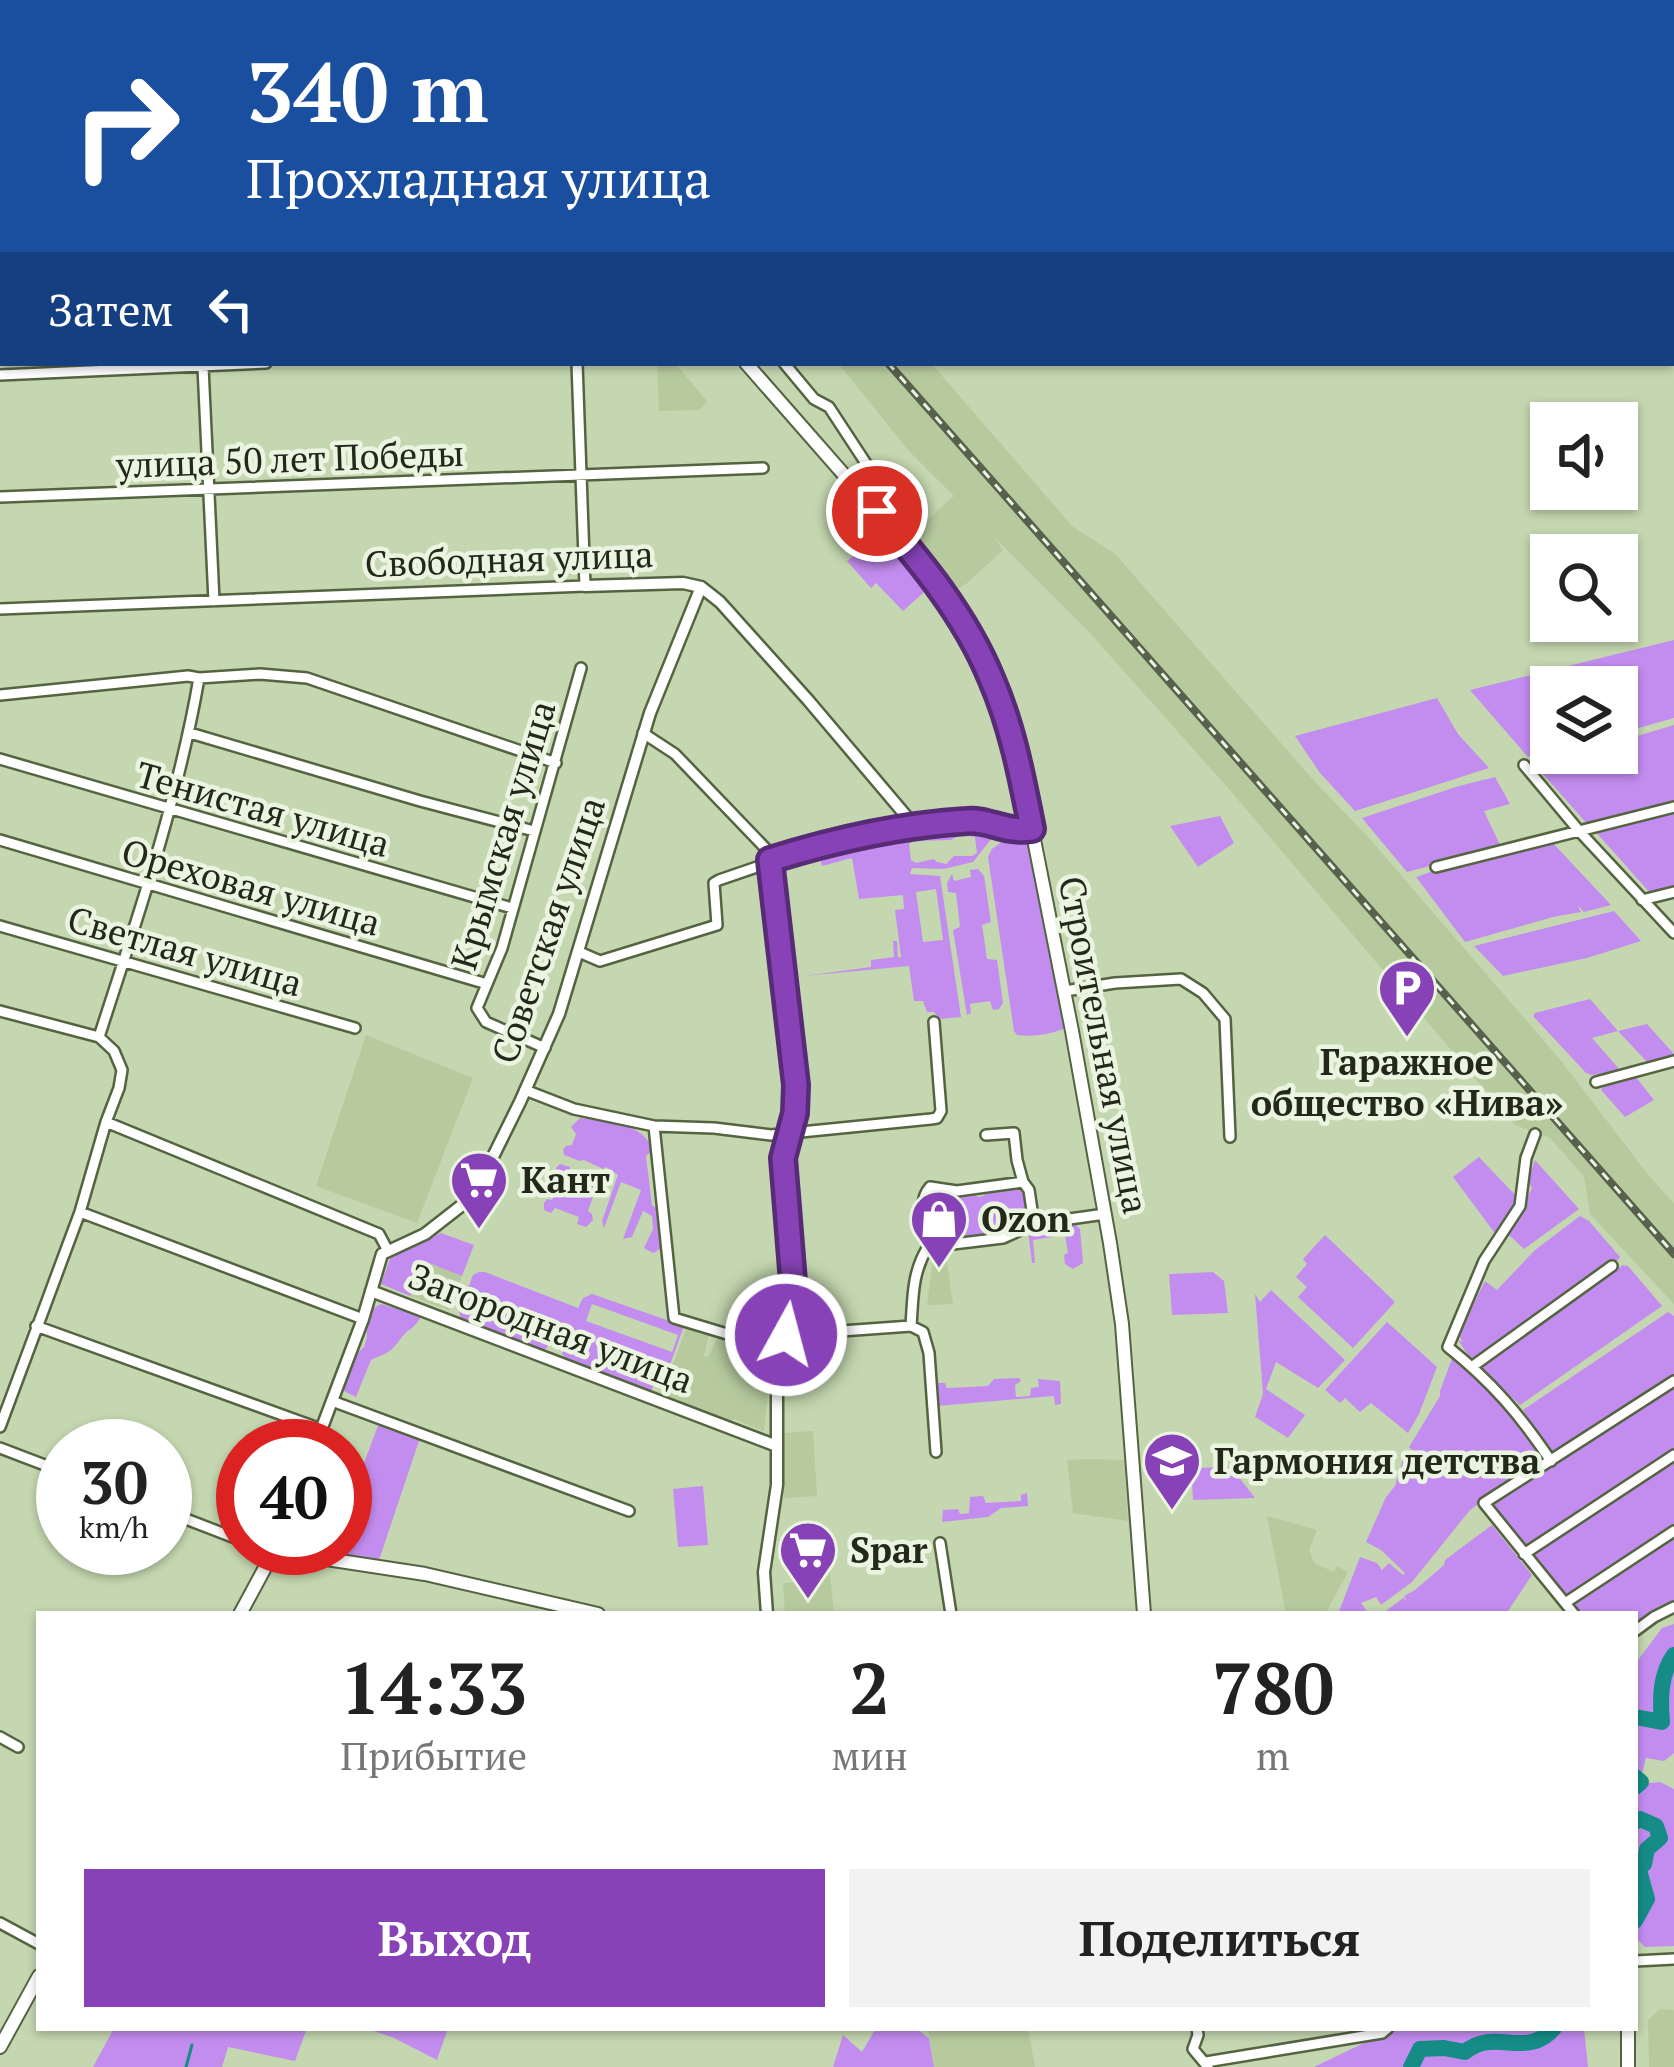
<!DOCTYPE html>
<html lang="ru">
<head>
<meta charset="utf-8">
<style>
	body { margin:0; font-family:"PT Serif",serif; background:#f2f2f2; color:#222; height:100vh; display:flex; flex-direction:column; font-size:45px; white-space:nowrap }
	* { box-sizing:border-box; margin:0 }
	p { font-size:39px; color:#767676 }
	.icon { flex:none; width:66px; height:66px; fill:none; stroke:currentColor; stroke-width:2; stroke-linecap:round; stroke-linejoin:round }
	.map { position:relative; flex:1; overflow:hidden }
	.details { position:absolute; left:36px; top:1611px; width:1602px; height:420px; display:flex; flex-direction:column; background:#fff; border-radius:0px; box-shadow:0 3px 9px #0004 }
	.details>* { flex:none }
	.guide { position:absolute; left:0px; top:0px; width:1674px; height:366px; box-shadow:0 3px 9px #0004; background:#1a4fa0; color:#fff; overflow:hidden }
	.buttons { position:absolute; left:1530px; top:402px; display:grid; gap:24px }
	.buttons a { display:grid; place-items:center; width:108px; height:108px; border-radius:0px; background:#fff; box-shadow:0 3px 9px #0004; font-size:60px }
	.speed { position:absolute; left:36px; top:1419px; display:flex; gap:24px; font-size:60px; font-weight:700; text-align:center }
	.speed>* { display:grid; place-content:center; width:156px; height:156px; border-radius:50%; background:#fff; box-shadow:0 3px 9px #0004; line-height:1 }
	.speed small { font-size:30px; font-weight:400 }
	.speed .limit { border:18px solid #d22; background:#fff; color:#111 }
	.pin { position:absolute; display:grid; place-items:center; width:102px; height:102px; color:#fff; margin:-51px; border:6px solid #fff; border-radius:50%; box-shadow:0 3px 12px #0007 }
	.me { position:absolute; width:132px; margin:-66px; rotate:7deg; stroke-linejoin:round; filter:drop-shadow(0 0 9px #0008) }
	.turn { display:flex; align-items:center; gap:42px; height:252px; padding:0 48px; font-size:54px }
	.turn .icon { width:156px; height:156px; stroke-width:2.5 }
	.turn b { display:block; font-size:84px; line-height:102px }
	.then { display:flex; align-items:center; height:114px; padding:0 48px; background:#0003; gap:24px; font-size:45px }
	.eta { display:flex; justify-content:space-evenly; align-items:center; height:204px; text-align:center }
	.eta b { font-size:72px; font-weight:700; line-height:84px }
	.button { display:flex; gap:24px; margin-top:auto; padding:24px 48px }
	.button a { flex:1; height:138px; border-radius:0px; background:#8642b6; color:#fff; font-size:48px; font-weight:700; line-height:138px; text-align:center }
	.button a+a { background:#f2f2f2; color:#222 }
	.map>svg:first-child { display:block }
	.built { fill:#b6ca9e }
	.green { fill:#c38df0; fill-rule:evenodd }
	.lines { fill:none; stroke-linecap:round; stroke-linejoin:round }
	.stream { stroke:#158d86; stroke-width:3 }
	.river { stroke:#158d86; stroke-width:16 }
	.minor-casing { stroke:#546441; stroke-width:14 }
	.tertiary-casing { stroke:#546441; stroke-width:15 }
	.secondary-casing { stroke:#546441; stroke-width:16 }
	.minor { stroke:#fff; stroke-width:9 }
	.tertiary { stroke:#fff; stroke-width:10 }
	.secondary { stroke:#fff; stroke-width:12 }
	.rail-casing { stroke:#57614b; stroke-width:8 }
	.rail { stroke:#eaf4e0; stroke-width:3; stroke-dasharray:9; stroke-linecap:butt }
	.route-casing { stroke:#572b76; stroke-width:30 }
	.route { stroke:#8642b6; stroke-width:21 }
	.labels { text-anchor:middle; stroke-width:9; stroke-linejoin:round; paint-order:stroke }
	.street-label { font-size:36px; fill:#22291a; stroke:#eaf4e0 }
	.poi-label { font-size:36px; font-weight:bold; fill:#22291a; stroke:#eaf4e0; text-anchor:start }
</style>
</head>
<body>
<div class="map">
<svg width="1674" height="2067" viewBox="0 0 1674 2067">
	<rect width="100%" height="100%" fill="#c4d7b0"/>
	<path class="built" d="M 657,363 L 675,363 L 707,401 L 700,410 L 659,411 Z
		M 838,363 L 931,363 L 1072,526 L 1115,554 L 1317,784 L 1370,839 L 1562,1062 L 1649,1176 L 1674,1203 L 1674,1304 L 1590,1214 L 1584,1176 L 1550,1138 L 1515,1125 L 1227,787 L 1088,631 L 993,536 L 1003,550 L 966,584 L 958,588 L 950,578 L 944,578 L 924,547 L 919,546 L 908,533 L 918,528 L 954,496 L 908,450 Z
		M 366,1035 L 473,1078 L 417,1223 L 316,1186 Z
		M 945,1249 L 953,1304 L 927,1305 L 934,1251 Z
		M 424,1261 L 462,1276 L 449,1310 L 410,1296 Z
		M 687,1326 L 709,1334 L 704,1356 L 708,1357 L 718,1337 L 732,1342 L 731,1347 L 759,1356 L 755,1367 L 770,1373 L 764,1431 L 734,1419 L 731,1421 L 662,1394 Z
		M 813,1431 L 817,1496 L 784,1498 L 783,1433 Z
		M 1085,1459 L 1124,1460 L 1128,1521 L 1073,1513 L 1067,1460 Z
		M 1267,1516 L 1317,1530 L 1309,1549 L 1314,1563 L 1334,1572 L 1337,1566 L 1348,1572 L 1325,1614 L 1286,1614 Z
		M 829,1564 L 834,1614 L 785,1614 L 783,1583 L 800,1582 L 801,1570 Z
		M 1660,2009 L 1674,2010 L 1674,2067 L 1649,2067 L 1648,2020 Z
		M 928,2028 L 1028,2028 L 1035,2067 L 934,2067 Z"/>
	<path class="green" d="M 873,519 L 925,580 L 923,593 L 903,611 L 876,583 L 871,588 L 847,561 L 856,554 L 854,545 Z
		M 1674,640 L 1674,718 L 1617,734 L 1617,687 L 1551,687 L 1551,750 L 1528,757 L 1470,690 Z
		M 1437,698 L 1458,734 L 1489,768 L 1355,811 L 1320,773 L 1295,736 Z
		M 1674,725 L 1674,806 L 1589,826 L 1535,765 L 1578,753 L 1617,753 L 1617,742 Z
		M 1495,777 L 1510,804 L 1484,811 L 1501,847 L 1407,872 L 1362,818 L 1459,786 Z
		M 1674,811 L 1674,890 L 1652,895 L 1594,830 Z
		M 1220,816 L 1234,843 L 1198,867 L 1170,826 Z
		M 973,824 L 995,830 L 996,833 L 973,862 L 944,869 L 912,868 L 910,874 L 940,876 L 961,1017 L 939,1019 L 934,1012 L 927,1012 L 923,1001 L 914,1001 L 909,966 L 804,976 L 871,967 L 871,960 L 894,957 L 893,941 L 897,941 L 898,957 L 901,957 L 895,910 L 904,909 L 903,895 L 859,899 L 852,858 L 822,866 L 818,849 ZM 960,835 L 975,837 L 977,853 L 972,856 L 954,856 L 946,864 L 937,862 L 934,859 L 916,863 L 911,860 L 909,844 L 913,841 L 951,840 ZM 936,889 L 943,940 L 923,942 L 916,892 Z
		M 1008,837 L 1024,841 L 1030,847 L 1065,1024 L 1063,1029 C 1048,1035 1033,1037 1017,1035 L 1014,1031 L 988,857 L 992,849 Z
		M 1549,839 L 1611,905 L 1584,912 L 1577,905 L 1581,912 L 1553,917 L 1465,942 L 1416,877 L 1442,868 Z
		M 978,869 L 984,876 L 991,922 L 982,925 L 987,959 L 997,960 L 1003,1003 L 999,1009 L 993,1010 L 990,1001 L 970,1004 L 971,1013 L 967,1015 L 953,930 L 960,927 L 956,893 L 948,892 L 947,883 L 952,874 L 954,881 L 971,877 L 970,870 Z
		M 1614,911 L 1641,941 L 1587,958 L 1503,976 L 1474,946 Z
		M 1590,999 L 1618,1031 L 1647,1024 L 1674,1054 L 1674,1058 L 1649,1064 L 1618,1031 L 1592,1038 L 1620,1070 L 1592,1075 L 1586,1073 L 1533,1016 L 1535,1013 Z
		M 1635,1076 L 1654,1100 L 1625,1117 L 1601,1090 L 1605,1084 Z
		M 580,1118 C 604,1121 647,1123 652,1151 L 646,1156 L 652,1205 L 659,1210 L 662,1248 L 653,1253 L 644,1248 L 653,1229 L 652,1216 L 643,1211 L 632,1237 L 623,1239 L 641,1190 L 621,1182 L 604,1228 L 602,1221 L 618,1175 L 606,1167 L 603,1169 L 584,1160 L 580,1161 L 564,1155 L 563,1150 L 566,1146 L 572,1145 L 576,1134 L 571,1127 Z
		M 1479,1157 L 1517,1197 L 1497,1236 L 1453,1177 Z
		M 1535,1160 L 1579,1209 L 1524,1249 L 1509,1235 L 1532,1188 L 1528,1181 Z
		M 560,1164 L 570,1167 L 570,1175 L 595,1184 L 597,1179 L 604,1182 L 600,1192 L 595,1191 L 588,1211 L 592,1214 L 593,1220 L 586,1227 L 577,1224 L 579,1217 L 555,1208 L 551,1213 L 544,1210 L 544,1203 L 547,1199 L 552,1200 L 560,1179 L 556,1176 L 556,1168 Z
		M 1018,1185 L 1028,1194 L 1029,1223 L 1001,1237 L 968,1241 L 966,1237 L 950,1239 L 948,1243 L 936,1242 L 932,1239 L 935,1236 L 933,1228 L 928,1229 L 925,1204 L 931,1190 L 970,1191 L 978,1197 L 984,1196 L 987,1189 Z
		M 1580,1216 L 1589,1221 L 1620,1257 L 1617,1261 L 1477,1358 L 1471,1359 L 1458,1340 L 1463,1342 L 1458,1335 L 1485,1281 L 1497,1290 L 1535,1250 Z
		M 1073,1222 L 1080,1229 L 1083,1263 L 1073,1269 L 1065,1264 L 1064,1255 L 1068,1253 L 1065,1235 L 1033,1240 L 1035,1263 L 1032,1263 L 1028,1230 Z
		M 441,1233 L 474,1245 L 462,1276 L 424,1261 L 410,1296 L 381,1284 L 391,1256 Z
		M 1325,1235 L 1395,1302 L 1353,1348 L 1298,1297 L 1307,1287 L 1296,1277 L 1307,1264 L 1303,1259 Z
		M 1623,1265 L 1628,1266 L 1662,1306 L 1520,1405 L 1480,1367 L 1482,1363 Z
		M 479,1272 L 485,1272 L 578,1308 L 583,1298 L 592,1294 L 684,1326 L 662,1387 L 654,1384 L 651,1392 L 568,1360 L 562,1354 L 563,1349 L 549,1344 L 546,1349 L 540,1350 L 461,1320 L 459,1311 L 473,1275 ZM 592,1304 L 678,1335 L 672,1352 L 586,1321 Z
		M 1213,1272 L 1224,1281 L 1228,1313 L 1172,1315 L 1169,1274 Z
		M 1271,1290 L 1345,1360 L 1318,1388 L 1276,1362 L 1266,1389 L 1305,1415 L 1288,1438 L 1255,1417 L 1263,1394 L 1255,1294 L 1260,1302 Z
		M 381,1304 L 421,1316 C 416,1328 409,1328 402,1337 C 390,1353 389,1352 371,1360 L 356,1397 L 342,1390 L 355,1355 L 364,1347 L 367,1337 L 366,1325 L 372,1309 Z
		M 1668,1312 L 1674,1316 L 1674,1375 L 1554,1453 L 1551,1452 L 1523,1410 Z
		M 1387,1322 L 1437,1367 L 1419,1414 L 1408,1433 L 1371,1403 L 1360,1412 L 1345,1398 L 1340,1403 L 1325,1390 Z
		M 1453,1356 L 1506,1404 L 1537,1446 L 1531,1467 L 1470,1510 L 1412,1582 L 1381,1605 L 1376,1597 L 1361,1603 L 1369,1614 L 1338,1614 L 1360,1557 L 1377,1563 L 1382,1570 L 1389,1563 L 1403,1575 L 1405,1573 L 1381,1550 L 1366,1542 L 1386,1497 L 1395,1486 L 1403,1459 L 1414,1466 L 1420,1457 L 1409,1447 L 1440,1396 L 1440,1391 Z
		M 1019,1378 L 1021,1381 L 1015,1385 L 1016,1397 L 1030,1396 L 1031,1388 L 1039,1387 L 1038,1379 L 1060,1381 L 1061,1404 L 1055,1405 L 1054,1396 L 937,1406 L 937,1383 L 945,1383 L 947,1388 L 988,1386 L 994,1379 Z
		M 1674,1383 L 1674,1450 L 1525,1548 L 1493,1508 L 1494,1502 Z
		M 379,1423 L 420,1438 L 379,1560 L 330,1552 L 332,1548 L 345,1548 L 345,1514 Z
		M 1674,1458 L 1674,1526 L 1566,1598 L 1530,1554 Z
		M 1191,1464 L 1201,1468 L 1239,1466 L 1238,1476 L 1255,1498 L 1193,1500 Z
		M 703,1486 L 708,1545 L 678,1547 L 673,1489 Z
		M 1027,1493 L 1028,1506 L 1001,1508 L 988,1517 L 942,1522 L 943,1510 L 958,1509 L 960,1514 L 969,1513 L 970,1497 L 983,1496 L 986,1503 L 1021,1501 L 1021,1495 Z
		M 1492,1525 L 1532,1575 L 1506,1614 L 1382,1614 L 1403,1598 L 1406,1600 L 1404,1596 L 1415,1590 L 1444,1565 L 1445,1560 Z
		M 1674,1533 L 1674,1604 L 1635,1627 L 1635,1614 L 1577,1614 L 1569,1604 Z
		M 1674,1624 L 1674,1753 L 1664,1761 L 1646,1758 L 1639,1784 L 1660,1782 L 1674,1789 L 1674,1946 L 1645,1947 L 1635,1937 L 1635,1664 L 1662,1628 Z
		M 114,2028 L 307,2028 L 295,2061 L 228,2047 L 222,2067 L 93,2067 Z
		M 364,2028 L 448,2028 L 437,2060 L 392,2037 Z
		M 876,2028 L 915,2028 L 929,2038 L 934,2067 L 833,2067 L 843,2035 L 862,2052 Z
		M 1395,2028 L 1584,2028 L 1588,2067 L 1314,2067 Z"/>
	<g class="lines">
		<path class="stream" d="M 186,2067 L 192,2045"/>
		<path class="river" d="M 1635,1717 L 1662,1722 C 1660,1699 1660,1674 1674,1655
			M 1635,1777 L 1641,1782 L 1635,1787
			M 1635,1822 L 1640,1819 L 1656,1826 L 1660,1838 L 1647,1849 L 1644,1864 L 1638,1866 L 1647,1899 L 1635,1921
			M 1411,2067 L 1420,2049 L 1444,2048 L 1465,2052 C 1494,2027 1527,2060 1554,2028"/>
		<g class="minor-casing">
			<path id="minor" d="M 784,363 L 814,399 L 829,407 L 892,503
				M 203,367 L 214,601
				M 0,375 L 266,363
				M 0,497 L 763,468
				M 0,609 L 585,586 L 577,363
				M 0,695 L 188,676 L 199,678 L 260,674 L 307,678 L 556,763
				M 190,733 L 420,801 L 534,831
				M 643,733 L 675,754 L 769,852 L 796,1085 L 795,1113 L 787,1134
				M 0,759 L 512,908
				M 1524,765 L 1580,832 L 1674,933
				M 0,840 L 487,984
				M 1436,867 L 1674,807
				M 1642,900 L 1674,892
				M 0,926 L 355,1028
				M 579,952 L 600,961 L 717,925 L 714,883 L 719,880 L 815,847 L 908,827
				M 1065,991 L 1115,983 L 1181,979 L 1203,993 L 1225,1019 L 1230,1137
				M 0,1011 L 99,1037 L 114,1051 L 122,1070 L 119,1088 L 106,1122 L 80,1212 L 0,1427
				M 99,1037 C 137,919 178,800 199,678
				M 545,1048 L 486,1022 L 477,1008 L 502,948 L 581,668
				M 1596,1082 L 1674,1061
				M 525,1090 L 574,1109 L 654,1126 L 714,1128 L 771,1135 L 931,1119 L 937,1118 L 941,1111 L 934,1022
				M 106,1122 L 379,1234 L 387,1249
				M 654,1126 L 674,1318 L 777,1349
				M 1535,1134 L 1526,1158 L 1520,1206 L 1484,1261 L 1448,1347 C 1492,1382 1520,1415 1551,1461
				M 986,1135 L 1014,1133 L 1017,1160 L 1023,1182
				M 80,1212 L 363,1319
				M 928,1247 C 926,1228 916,1202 930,1187 L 957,1191 L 1023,1182 L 1029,1190 L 1034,1224
				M 36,1326 L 321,1429
				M 911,1326 C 913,1298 912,1272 928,1247 L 1003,1238 L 1034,1224 L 1105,1214
				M 911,1326 L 923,1332 L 929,1353 L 936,1452
				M 786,1335 L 911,1326
				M 1473,1366 L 1612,1266
				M 332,1401 L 629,1511
				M 0,1448 L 63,1472
				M 165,1511 L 243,1541
				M 940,1543 L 951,1614
				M 1524,1554 L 1674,1455
				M 1565,1603 L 1674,1531
				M 1574,1614 L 1484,1503 L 1674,1381
				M 1635,1631 L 1654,1617 L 1674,1607
				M 0,1737 L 18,1747
				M 0,1923 L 39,1944
				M 1635,1961 L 1674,1959
				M 1197,2028 L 1198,2035 L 1193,2049 L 1208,2067
				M 1206,2062 L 1382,2033 L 1388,2028"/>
		</g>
		<g class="tertiary-casing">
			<path id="tertiary" d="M 585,586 L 683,583 L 701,587 L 720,602 L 808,700 L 907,817 L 908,827 L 975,820 L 1003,830 L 1032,829
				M 371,1291 L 777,1446
				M 315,1446 L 363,1319 L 382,1254 L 425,1234 L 466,1202 L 477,1189 L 520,1102 L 559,1014 L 650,713 L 701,587
				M 767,1614 L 764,1572 L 777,1485 L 777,1349 C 815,1284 774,1204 787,1134"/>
		</g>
		<g class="secondary-casing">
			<path id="secondary" d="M 438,0 L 441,3
				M 746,363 L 924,566 L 970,636 L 990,674 L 1003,709 L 1020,769 L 1072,1031 L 1110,1243 L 1122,1324 L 1144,1614
				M 240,1614 L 274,1551 L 425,1574 L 598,1614
				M 1628,2028 L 1628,2067
				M 0,2047 L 39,1976"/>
		</g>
		<use href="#minor" class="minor"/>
		<use href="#tertiary" class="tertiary"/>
		<use href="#secondary" class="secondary"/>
		<g class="rail-casing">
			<path id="rail" d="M 567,0 L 569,3
				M 888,363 L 1674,1254"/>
		</g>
		<use href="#rail" class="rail"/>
	</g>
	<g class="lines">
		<g class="route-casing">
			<path id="route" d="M 786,1335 L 794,1294 L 783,1158 L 795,1113 L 796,1085 L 770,860 C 834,840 900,825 967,821 C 990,819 1003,833 1032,829 C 1022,778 1012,726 991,678 C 965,615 921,562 877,511"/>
		</g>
		<use href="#route" class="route"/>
	</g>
	<defs>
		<g id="parking-pin" transform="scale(3)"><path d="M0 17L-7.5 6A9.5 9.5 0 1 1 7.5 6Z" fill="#8642b6" stroke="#eaf4e0"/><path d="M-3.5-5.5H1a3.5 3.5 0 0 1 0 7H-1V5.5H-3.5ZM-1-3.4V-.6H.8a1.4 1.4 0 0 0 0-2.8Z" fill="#fff"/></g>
		<g id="supermarket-pin" transform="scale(3)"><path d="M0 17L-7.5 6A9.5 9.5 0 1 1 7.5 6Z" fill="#8642b6" stroke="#eaf4e0"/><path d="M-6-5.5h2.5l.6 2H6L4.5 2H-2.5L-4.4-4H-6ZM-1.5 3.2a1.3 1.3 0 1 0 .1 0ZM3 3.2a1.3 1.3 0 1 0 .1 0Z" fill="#fff"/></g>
		<g id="shop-pin" transform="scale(3)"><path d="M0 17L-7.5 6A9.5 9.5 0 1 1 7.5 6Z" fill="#8642b6" stroke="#eaf4e0"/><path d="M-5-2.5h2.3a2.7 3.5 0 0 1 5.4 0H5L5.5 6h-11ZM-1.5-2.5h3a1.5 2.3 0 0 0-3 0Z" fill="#fff"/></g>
		<g id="school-pin" transform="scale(3)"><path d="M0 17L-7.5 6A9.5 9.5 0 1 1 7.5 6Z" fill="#8642b6" stroke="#eaf4e0"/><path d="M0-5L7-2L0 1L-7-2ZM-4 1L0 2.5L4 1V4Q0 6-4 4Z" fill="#fff"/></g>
	</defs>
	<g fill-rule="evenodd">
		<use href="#parking-pin" x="1407" y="988"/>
		<use href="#supermarket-pin" x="479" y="1180"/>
		<use href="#shop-pin" x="939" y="1219"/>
		<use href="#school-pin" x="1172" y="1461"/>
		<use href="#supermarket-pin" x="808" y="1550"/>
	</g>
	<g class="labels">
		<g class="street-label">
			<text transform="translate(290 459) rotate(-2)" y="13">улица 50 лет Победы</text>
			<text transform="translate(509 559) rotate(-2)" y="13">Свободная улица</text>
			<text transform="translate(263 809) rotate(16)" y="13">Тенистая улица</text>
			<text transform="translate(503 835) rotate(-73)" y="13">Крымская улица</text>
			<text transform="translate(251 887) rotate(16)" y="13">Ореховая улица</text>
			<text transform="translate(548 930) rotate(-71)" y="13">Советская улица</text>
			<text transform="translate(185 951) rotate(16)" y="13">Светлая улица</text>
			<text transform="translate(1104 1045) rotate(79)" y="13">Строительная улица</text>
			<text transform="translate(551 1328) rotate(21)" y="13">Загородная улица</text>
		</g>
		<g class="poi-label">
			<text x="1407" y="1075" text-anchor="middle">Гаражное<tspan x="1407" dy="41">общество «Нива»</tspan></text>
			<text x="521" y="1193">Кант</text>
			<text x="981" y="1232">Ozon</text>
			<text x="1214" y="1474">Гармония детства</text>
			<text x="850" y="1563">Spar</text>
		</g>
	</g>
</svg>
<div class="buttons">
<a><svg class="icon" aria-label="sound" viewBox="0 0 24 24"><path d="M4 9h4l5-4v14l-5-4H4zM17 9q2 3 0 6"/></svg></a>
<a><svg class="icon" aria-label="search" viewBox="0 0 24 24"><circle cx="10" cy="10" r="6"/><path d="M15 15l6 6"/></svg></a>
<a><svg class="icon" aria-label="layers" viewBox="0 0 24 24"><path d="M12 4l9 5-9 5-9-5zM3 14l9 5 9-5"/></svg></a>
</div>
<div class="speed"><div>30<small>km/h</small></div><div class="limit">40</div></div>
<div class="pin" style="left:877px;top:511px;background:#d93025"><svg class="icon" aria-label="arrive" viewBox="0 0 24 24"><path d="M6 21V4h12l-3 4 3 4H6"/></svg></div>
<svg class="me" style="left:786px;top:1335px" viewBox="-20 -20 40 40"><circle r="17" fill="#8642b6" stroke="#fff" stroke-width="3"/><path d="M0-11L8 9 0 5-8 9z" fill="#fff"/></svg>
<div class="guide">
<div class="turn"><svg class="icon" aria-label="right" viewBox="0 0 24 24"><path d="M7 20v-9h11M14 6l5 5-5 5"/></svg><div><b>340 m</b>Прохладная улица</div></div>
<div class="then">Затем<svg class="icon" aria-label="left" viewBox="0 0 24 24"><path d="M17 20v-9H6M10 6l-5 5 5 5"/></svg></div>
</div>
<section class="details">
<div class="eta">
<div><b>14:33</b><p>Прибытие</p></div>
<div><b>2</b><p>мин</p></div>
<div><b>780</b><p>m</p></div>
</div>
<div class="button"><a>Выход</a><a>Поделиться</a></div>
</section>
</div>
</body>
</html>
